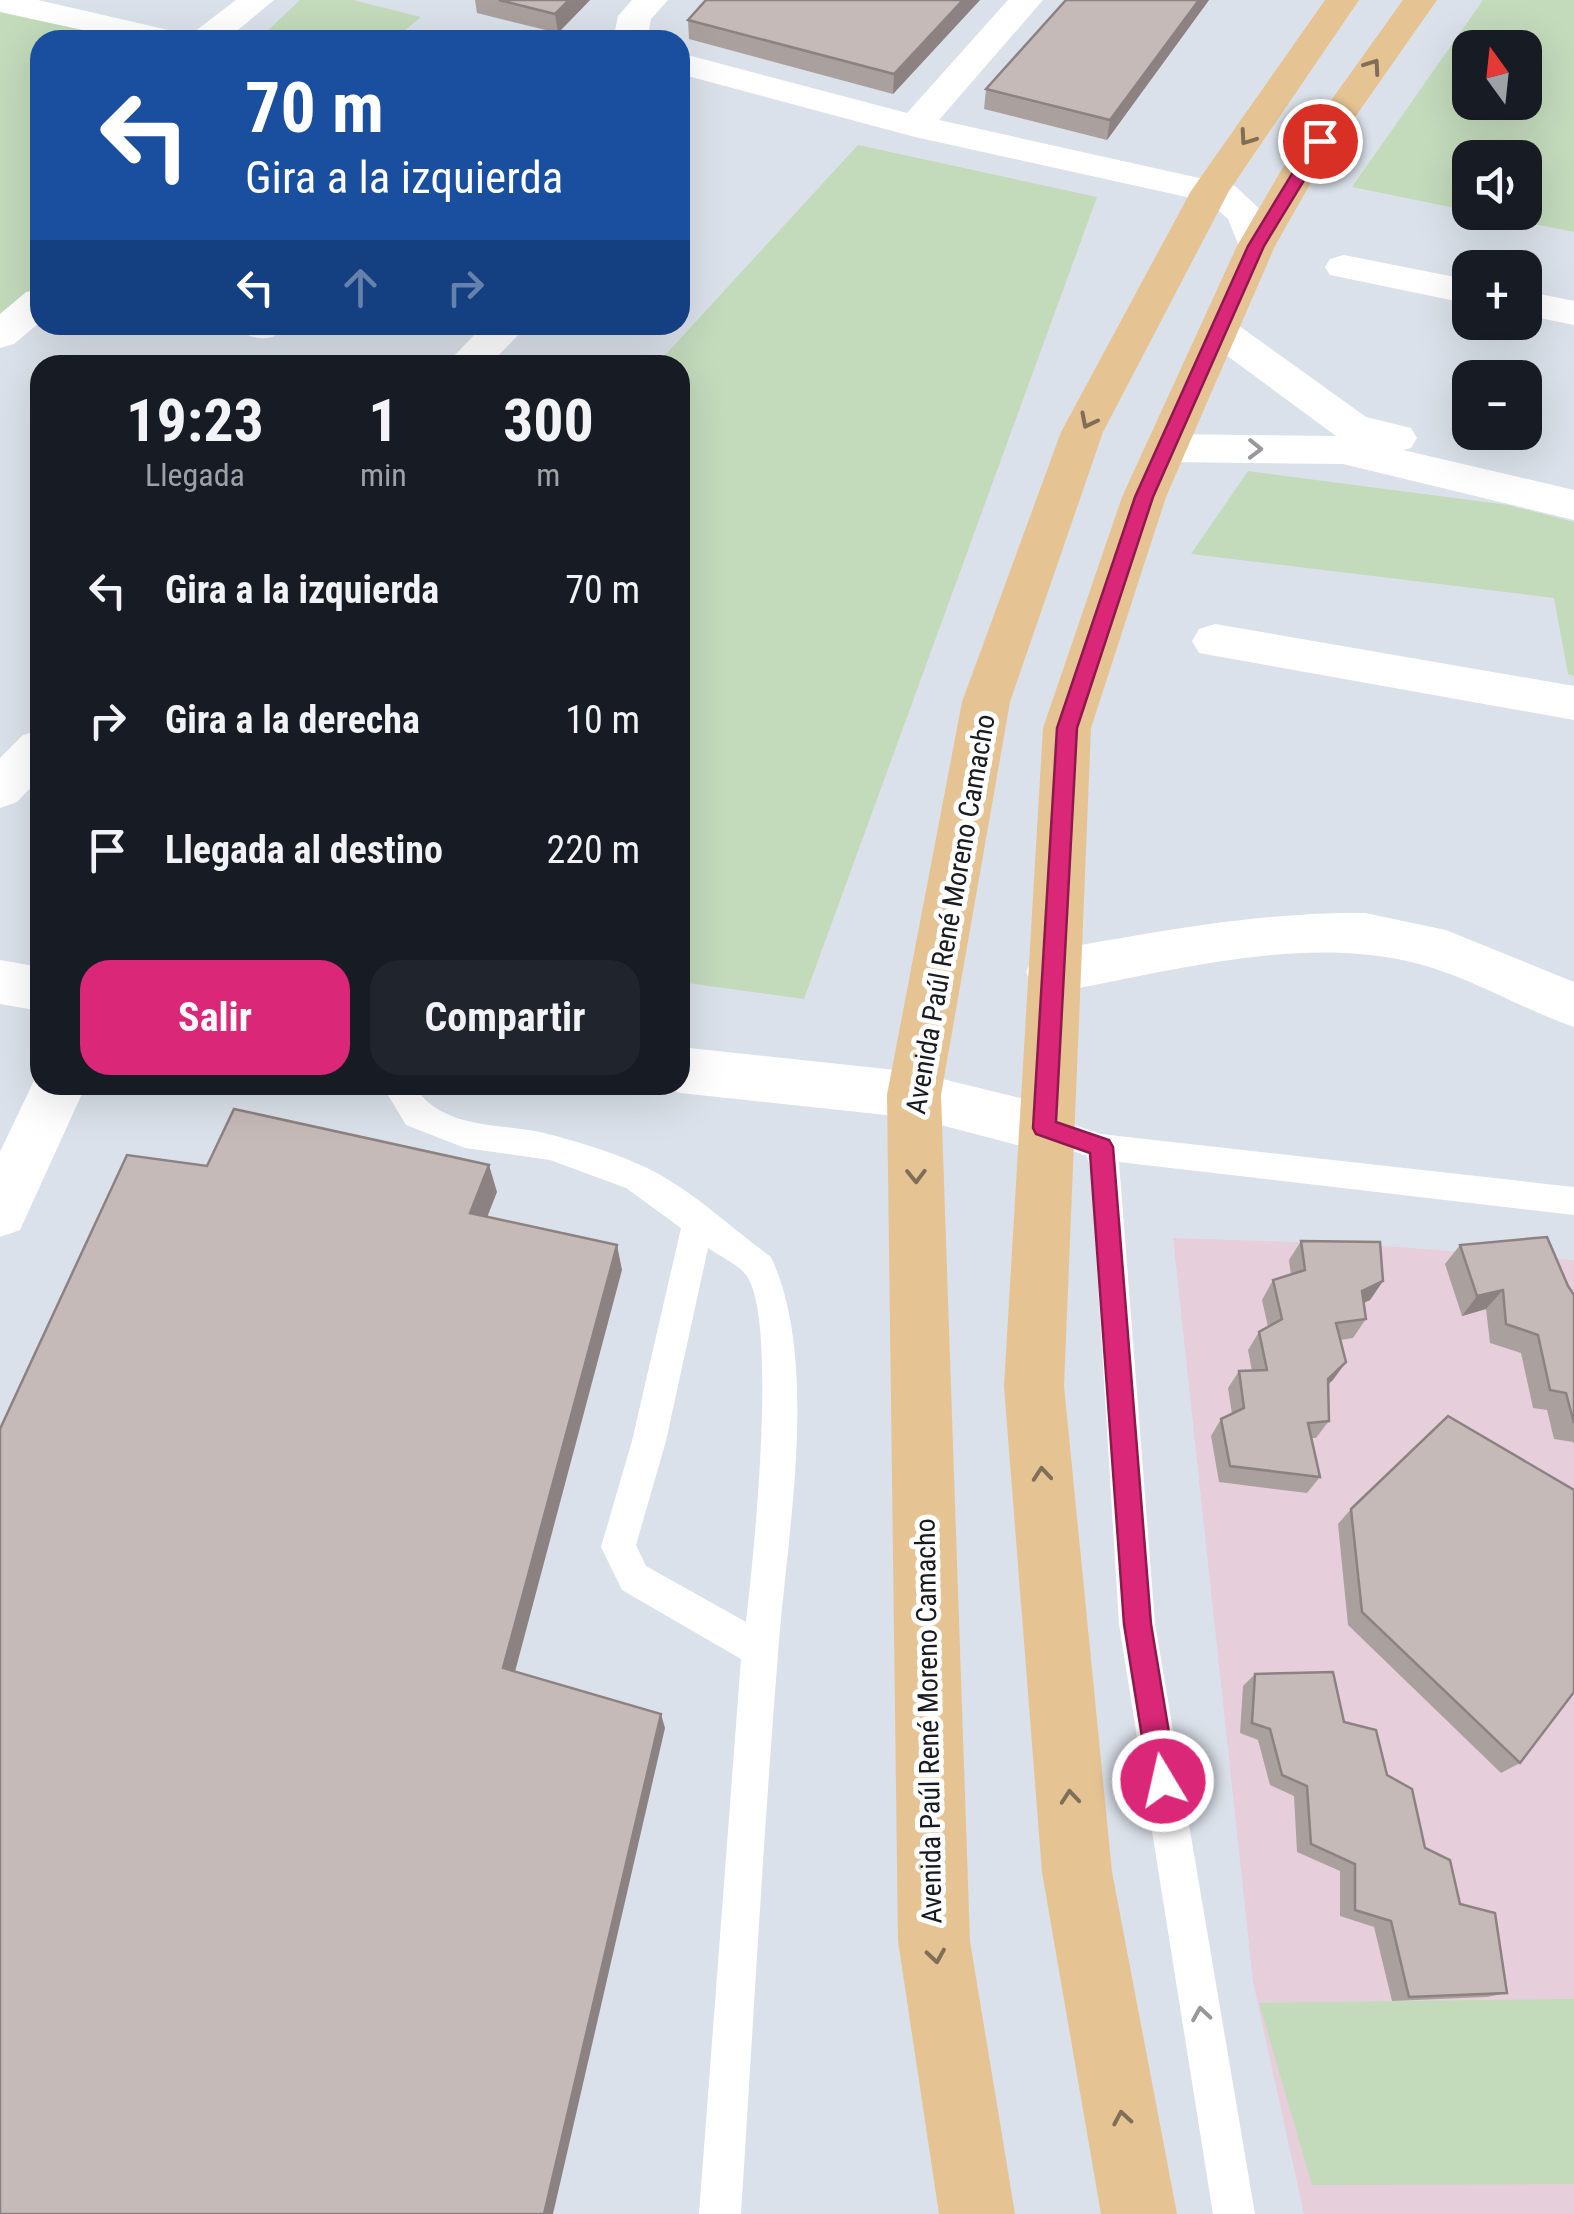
<!DOCTYPE html>
<html lang="es">
<head>
<meta charset="utf-8">
<style>
	body { margin:0; font-family:"Roboto Condensed",sans-serif; background:#20242c; color:#f1f3f6; height:100vh; display:flex; flex-direction:column; font-size:38px; white-space:nowrap }
	* { box-sizing:border-box; margin:0 }
	p { font-size:32px; color:#9ea1a6 }
	.icon { flex:none; width:55px; height:55px; fill:none; stroke:currentColor; stroke-width:2; stroke-linecap:round; stroke-linejoin:round }
	.map { position:relative; flex:1; overflow:hidden }
	.sheet { position:absolute; left:30px; top:355px; width:660px; height:740px; display:flex; flex-direction:column; background:#171b24; border-radius:30px; box-shadow:0 10px 40px #0002 }
	.sheet>* { flex:none }
	.banner { position:absolute; left:30px; top:30px; width:660px; height:305px; border-radius:30px; box-shadow:0 10px 40px #0002; background:#1a4fa0; color:#fff; overflow:hidden }
	.needle { width:65px; rotate:345deg }
	.fabs { position:absolute; left:1452px; top:30px; display:grid; gap:20px }
	.fabs a { display:grid; place-items:center; width:90px; height:90px; border-radius:20px; background:#171b24; box-shadow:0 10px 40px #0002; font-size:50px }
	.pin { position:absolute; display:grid; place-items:center; width:85px; height:85px; color:#fff; margin:-42px; border:5px solid #fff; border-radius:50%; box-shadow:0 2px 10px #0007 }
	.me { position:absolute; width:110px; margin:-55px; rotate:351deg; stroke-linejoin:round; filter:drop-shadow(0 0 8px #0008) }
	.turn { display:flex; align-items:center; gap:35px; height:210px; padding:0 50px; font-size:45px }
	.turn .icon { width:130px; height:130px; stroke-width:2.5 }
	.turn b { display:block; font-size:70px; line-height:85px }
	.lanes { display:flex; align-items:center; height:95px; padding:0 50px; background:#0003; justify-content:center; gap:50px; direction:ltr }
	.lanes .off { opacity:.35 }
	.eta { display:flex; justify-content:space-evenly; align-items:center; height:170px; text-align:center }
	.eta b { font-size:60px; font-weight:700; line-height:70px }
	.button { display:flex; gap:20px; margin-top:auto; padding:20px 50px }
	.button a { flex:1; height:115px; border-radius:30px; background:#db2777; color:#fff; font-size:40px; font-weight:700; line-height:115px; text-align:center }
	.button a+a { background:#20242c; color:#f1f3f6 }
	ul { padding:0; list-style:none }
	li { display:flex; align-items:center; gap:30px; height:130px; padding:0 50px }
	li div { flex:1 }
	li b { display:block; font-size:38px }
	li em { font-style:normal }
	.map>svg:first-child { display:block }
	.education { fill:#e6cfdb }
	.green { fill:#c3dabb; fill-rule:evenodd }
	.lines { fill:none; stroke-linecap:round; stroke-linejoin:round }
	.lane { fill:#fff; fill-rule:evenodd }
	.street { fill:#fff; fill-rule:evenodd }
	.primary { fill:#e6c392; fill-rule:evenodd }
	.wall { fill:#aaa09e }
	.shaded-wall { fill:#8b8281 }
	.building { fill:#c6bab8; stroke:#8b8281; stroke-width:2.5 }
	.oneway { stroke:#806f58 }
	.oneway2 { stroke:#98989a }
	.route { fill:#db2777; stroke:#8e194d; stroke-width:2.5 }
	.labels { text-anchor:middle; stroke-width:10; stroke-linejoin:round; paint-order:stroke }
	.street-label { font-size:28px; fill:#191b1e; stroke:#fff }
</style>
</head>
<body>
<div class="map">
<svg width="1574" height="2214" viewBox="0 0 1574 2214">
	<rect width="100%" height="100%" fill="#dbe1ea"/>
	<path class="education" d="M 1173,1238 L 1356,1244 L 1574,1260 L 1574,2214 L 1304,2214 L 1253,1982 Z"/>
	<path class="green" d="M 300,0 L 353,0 L 421,17 L 393,40 L 259,39 Z
		M 1483,0 L 1574,0 L 1574,232 L 1478,213 L 1525,212 L 1525,158 L 1470,158 L 1470,211 L 1352,187 ZM 1470,48 L 1525,48 L 1525,102 L 1470,102 Z
		M 0,7 L 145,40 L 40,40 L 40,290 L 0,323 Z
		M 858,145 L 1097,197 L 804,999 L 680,982 L 680,365 L 656,365 Z
		M 1248,471 L 1508,505 L 1574,522 L 1574,676 L 1568,674 L 1554,598 L 1191,554 Z
		M 1574,1999 L 1574,2184 L 1312,2185 L 1259,2003 Z"/>
	<g class="lines">
		<path class="lane" d="M 382,1085 L 413,1085 C 445,1133 502,1121 552,1135 C 582,1143 618,1154 647,1168 C 692,1190 730,1227 771,1257 C 821,1365 786,1538 778,1654 C 763,1841 753,2028 741,2214 L 699,2214 L 741,1659 L 622,1590 L 601,1547 L 632,1441 L 681,1228 L 626,1188 L 550,1160 L 465,1148 L 406,1125 ZM 708,1248 C 719,1256 738,1264 746,1275 C 779,1318 753,1562 746,1622 L 646,1566 L 636,1545 L 666,1441 Z
			M 1044,1115 L 1101,1134 L 1574,1187 L 1574,1215 L 1119,1162 L 1155,1624 L 1255,2214 L 1213,2214 L 1119,1624 L 1091,1172 L 1087,1156 L 1033,1137 L 1029,1128 L 1033,1119 Z"/>
		<path class="street" d="M 0,0 L 38,0 L 190,35 L 236,0 L 274,0 L 226,40 L 128,40 L 0,12 Z
			M 632,0 L 668,0 L 651,19 L 647,40 L 613,40 L 618,16 Z
			M 1008,0 L 1043,0 L 939,120 L 1235,186 L 1265,214 L 1275,246 L 1270,254 L 1242,254 L 1228,219 L 1209,202 L 915,137 L 680,74 L 680,53 L 907,113 Z
			M 1344,255 L 1470,280 L 1470,304 L 1330,275 L 1325,267 L 1330,259 Z
			M 40,289 L 40,322 L 14,344 L 0,348 L 0,314 L 26,292 Z
			M 1525,291 L 1574,301 L 1574,325 L 1525,315 Z
			M 1221,319 L 1235,323 L 1366,417 L 1411,428 L 1417,438 L 1411,448 L 1403,450 L 1574,490 L 1574,520 L 1343,464 L 1167,462 L 1152,458 L 1146,448 L 1152,438 L 1167,434 L 1336,436 L 1207,341 L 1201,332 L 1207,323 Z
			M 244,325 L 286,325 C 276,340 265,340 249,336 Z
			M 484,325 L 528,325 L 489,365 L 445,365 Z
			M 1215,624 L 1574,686 L 1574,720 L 1199,653 L 1192,641 L 1199,629 Z
			M 40,730 L 40,778 L 17,802 L 0,808 L 0,758 L 23,735 Z
			M 1365,913 L 1446,930 L 1574,982 L 1574,1027 C 1516,1007 1463,972 1402,960 C 1289,937 1164,973 1052,993 L 1033,987 L 1026,972 L 1033,957 C 1065,946 1099,942 1133,936 C 1210,923 1286,912 1365,913 Z
			M 0,960 L 40,967 L 40,1011 L 0,1004 Z
			M 680,1047 L 914,1072 L 1044,1104 L 1064,1111 L 1072,1128 L 1064,1145 L 1044,1152 L 914,1118 L 680,1093 L 660,1085 L 680,1085 Z
			M 40,1068 L 40,1085 L 86,1085 L 20,1230 L 0,1237 L 0,1152 Z"/>
		<path class="primary" d="M 1325,0 L 1359,0 L 1229,191 L 1103,432 L 1010,702 L 941,1095 L 970,1941 L 1015,2214 L 939,2214 L 898,1941 L 887,1095 L 962,702 L 1061,432 L 1191,191 Z
			M 1403,0 L 1437,0 L 1318,170 L 1275,246 L 1166,497 L 1091,728 L 1064,1386 L 1112,1872 L 1177,2214 L 1101,2214 L 1042,1872 L 1004,1386 L 1043,728 L 1122,497 L 1237,246 L 1282,169 Z"/>
	</g>
	<path class="wall" d="M 475,0 L 590,0 L 558,33 L 477,13 Z
		M 980,0 L 893,94 L 689,39 L 688,20 Z
		M 1066,0 L 1209,0 L 1107,140 L 984,109 L 986,89 Z
		M 1301,1241 L 1383,1281 L 1370,1300 L 1363,1303 L 1366,1319 L 1353,1338 L 1340,1340 L 1346,1362 L 1328,1385 L 1329,1421 L 1316,1438 L 1311,1438 L 1320,1477 L 1307,1493 L 1219,1482 L 1211,1436 L 1221,1419 L 1232,1414 L 1228,1388 L 1239,1371 L 1252,1371 L 1248,1350 L 1259,1332 L 1268,1327 L 1262,1300 L 1273,1280 L 1291,1275 L 1289,1260 Z
		M 1460,1245 L 1568,1286 L 1574,1295 L 1574,1444 L 1573,1442 L 1554,1439 L 1547,1410 L 1533,1408 L 1521,1353 L 1490,1343 L 1486,1309 L 1462,1316 L 1445,1264 Z
		M 1351,1509 L 1520,1763 L 1501,1773 L 1348,1625 L 1338,1524 Z
		M 1255,1674 L 1344,1722 L 1387,1775 L 1425,1848 L 1460,1904 L 1507,1993 L 1487,1997 L 1392,2001 L 1374,1927 L 1340,1916 L 1340,1871 L 1297,1852 L 1294,1796 L 1270,1785 L 1258,1740 L 1240,1733 L 1243,1686 Z"/>
	<path class="shaded-wall" d="M 569,0 L 590,0 L 558,33 L 555,14 Z
		M 963,0 L 980,0 L 893,94 L 894,74 Z
		M 1199,0 L 1209,0 L 1107,140 L 1110,120 Z
		M 489,1165 L 497,1192 L 479,1238 L 470,1213 Z
		M 617,1245 L 622,1270 L 512,1683 L 503,1668 Z
		M 1383,1281 L 1370,1300 L 1349,1310 L 1362,1291 Z
		M 1503,1290 L 1486,1309 L 1462,1316 L 1477,1296 Z
		M 1346,1362 L 1333,1380 L 1315,1396 L 1328,1379 Z
		M 661,1714 L 665,1728 L 553,2214 L 544,2214 Z"/>
	<path class="building" d="M 499,0 L 569,0 L 555,14 Z
		M 706,0 L 963,0 L 894,74 L 688,20 Z
		M 1066,0 L 1199,0 L 1110,120 L 986,89 Z
		M 234,1109 L 489,1165 L 470,1213 L 617,1245 L 503,1668 L 661,1714 L 544,2214 L 0,2214 L 0,1429 L 127,1155 L 207,1166 Z
		M 1547,1237 L 1568,1286 L 1574,1295 L 1574,1423 L 1566,1393 L 1550,1390 L 1538,1335 L 1506,1324 L 1503,1290 L 1477,1296 L 1460,1245 Z
		M 1301,1241 L 1380,1242 L 1383,1281 L 1362,1291 L 1366,1319 L 1336,1323 L 1346,1362 L 1328,1379 L 1329,1421 L 1308,1423 L 1320,1477 L 1230,1466 L 1221,1419 L 1244,1408 L 1239,1371 L 1267,1370 L 1259,1332 L 1282,1319 L 1273,1280 L 1305,1270 Z
		M 1448,1416 L 1574,1490 L 1574,1692 L 1520,1763 L 1362,1612 L 1351,1509 Z
		M 1333,1672 L 1344,1722 L 1376,1730 L 1387,1775 L 1412,1789 L 1425,1848 L 1450,1860 L 1460,1904 L 1495,1913 L 1507,1993 L 1409,1997 L 1391,1921 L 1355,1910 L 1355,1864 L 1311,1844 L 1307,1786 L 1282,1775 L 1270,1729 L 1252,1723 L 1255,1674 Z"/>
	<defs><path id="oneway-chevron" d="M-2-3.5L2.5 0L-2 3.5" fill="none" stroke-width="1.6" stroke-linecap="round" stroke-linejoin="round" transform="scale(2.5)"/></defs>
	<g class="oneway">
		<use href="#oneway-chevron" transform="translate(1373 66) rotate(-55)"/>
		<use href="#oneway-chevron" transform="translate(1247 138) rotate(125)"/>
		<use href="#oneway-chevron" transform="translate(1088 421) rotate(117)"/>
		<use href="#oneway-chevron" transform="translate(916 1176) rotate(89)"/>
		<use href="#oneway-chevron" transform="translate(1042 1474) rotate(-95)"/>
		<use href="#oneway-chevron" transform="translate(1070 1797) rotate(-95)"/>
		<use href="#oneway-chevron" transform="translate(936 1956) rotate(81)"/>
		<use href="#oneway-chevron" transform="translate(1122 2118) rotate(-100)"/>
	</g>
	<g class="oneway2">
		<use href="#oneway-chevron" transform="translate(1255 449) rotate(1)"/>
		<use href="#oneway-chevron" transform="translate(1201 2014) rotate(-99)"/>
	</g>
	<path class="route" d="M 1320,137 L 1328,141 L 1264,246 L 1153,497 L 1077,728 L 1056,1122 L 1109,1140 L 1113,1147 L 1151,1624 L 1177,1781 L 1173,1791 L 1163,1795 L 1153,1791 L 1149,1781 L 1124,1624 L 1090,1153 L 1036,1134 L 1033,1128 L 1057,728 L 1135,497 L 1248,246 L 1312,141 Z"/>
	<g class="labels">
		<g class="street-label">
			<text transform="translate(950 914) rotate(-80)" y="10">Avenida Paúl René Moreno Camacho</text>
			<text transform="translate(928 1721) rotate(-91)" y="10">Avenida Paúl René Moreno Camacho</text>
		</g>
	</g>
</svg>
<div class="fabs">
<a><svg class="needle" viewBox="-14 -14 28 28"><path d="M0-13l5 13h-10z" fill="#e53935"/><path d="M0 13l5-13h-10z" fill="#9ea1a6"/></svg></a>
<a><svg class="icon" aria-label="sound" viewBox="0 0 24 24"><path d="M4 9h4l5-4v14l-5-4H4zM17 9q2 3 0 6"/></svg></a>
<a>+</a>
<a>−</a>
</div>
<div class="pin" style="left:1320px;top:141px;background:#d93025"><svg class="icon" aria-label="arrive" viewBox="0 0 24 24"><path d="M6 21V4h12l-3 4 3 4H6"/></svg></div>
<svg class="me" style="left:1163px;top:1781px" viewBox="-20 -20 40 40"><circle r="17" fill="#db2777" stroke="#fff" stroke-width="3"/><path d="M0-11L8 9 0 5-8 9z" fill="#fff"/></svg>
<div class="banner">
<div class="turn"><svg class="icon" aria-label="left" viewBox="0 0 24 24"><path d="M17 20v-9H6M10 6l-5 5 5 5"/></svg><div><b>70 m</b>Gira a la izquierda</div></div>
<div class="lanes"><svg class="icon" aria-label="left" viewBox="0 0 24 24"><path d="M17 20v-9H6M10 6l-5 5 5 5"/></svg><svg class="icon off" aria-label="ahead" viewBox="0 0 24 24"><path d="M12 20V5M6 11l6-6 6 6"/></svg><svg class="icon off" aria-label="right" viewBox="0 0 24 24"><path d="M7 20v-9h11M14 6l5 5-5 5"/></svg></div>
</div>
<section class="sheet">
<div class="eta">
<div><b>19:23</b><p>Llegada</p></div>
<div><b>1</b><p>min</p></div>
<div><b>300</b><p>m</p></div>
</div>
<ul>
<li><svg class="icon" aria-label="left" viewBox="0 0 24 24"><path d="M17 20v-9H6M10 6l-5 5 5 5"/></svg><div><b>Gira a la izquierda</b></div><em>70 m</em></li>
<li><svg class="icon" aria-label="right" viewBox="0 0 24 24"><path d="M7 20v-9h11M14 6l5 5-5 5"/></svg><div><b>Gira a la derecha</b></div><em>10 m</em></li>
<li><svg class="icon" aria-label="arrive" viewBox="0 0 24 24"><path d="M6 21V4h12l-3 4 3 4H6"/></svg><div><b>Llegada al destino</b></div><em>220 m</em></li>
</ul>
<div class="button"><a>Salir</a><a>Compartir</a></div>
</section>
</div>
</body>
</html>
